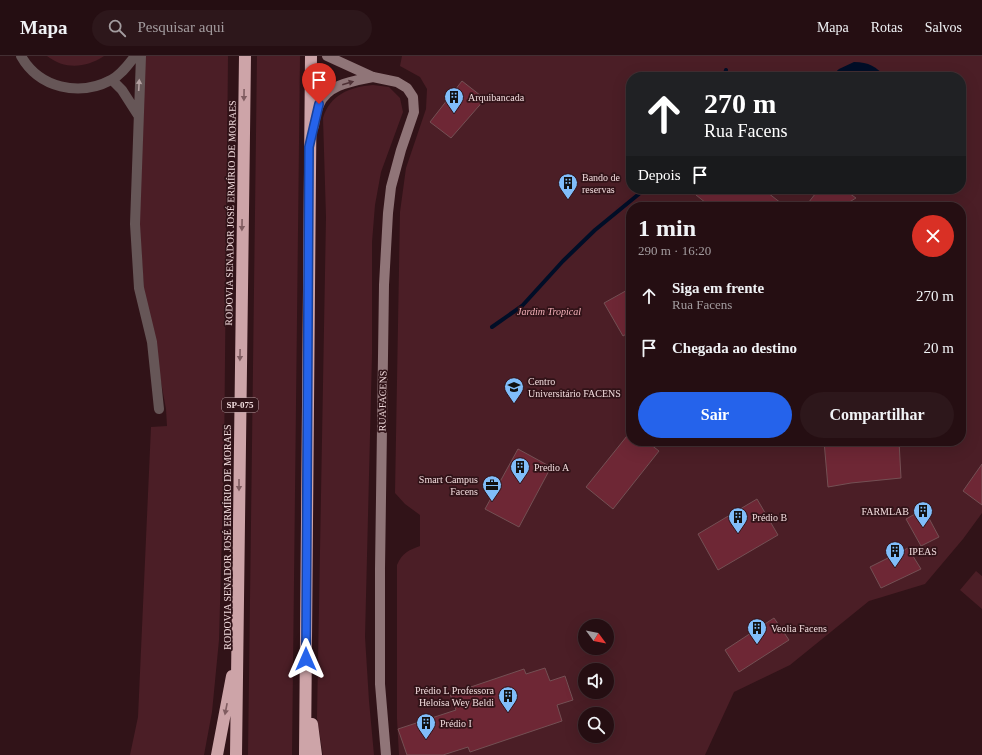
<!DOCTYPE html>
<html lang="pt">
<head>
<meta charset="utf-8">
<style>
	body { margin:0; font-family:"Times New Roman",serif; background:#2d171b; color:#f1f3f6; height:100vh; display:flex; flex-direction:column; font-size:15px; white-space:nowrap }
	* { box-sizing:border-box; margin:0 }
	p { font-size:13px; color:#a39c9f }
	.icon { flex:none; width:22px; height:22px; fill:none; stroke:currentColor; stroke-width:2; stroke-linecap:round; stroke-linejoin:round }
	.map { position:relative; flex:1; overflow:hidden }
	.panel { position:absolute; left:626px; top:146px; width:340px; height:244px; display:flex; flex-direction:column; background:#250e12; border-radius:16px; box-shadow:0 4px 16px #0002,0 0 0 1px #422e32 }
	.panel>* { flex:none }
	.guide { position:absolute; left:626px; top:16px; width:340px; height:122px; border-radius:16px; box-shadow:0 4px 16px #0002,0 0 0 1px #422e32; background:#202124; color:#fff; overflow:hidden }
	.needle { width:26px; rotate:122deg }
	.fabs { position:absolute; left:578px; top:563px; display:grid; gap:8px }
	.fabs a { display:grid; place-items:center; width:36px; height:36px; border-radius:50%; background:#250e12; box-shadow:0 4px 16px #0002,0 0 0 1px #422e32; font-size:20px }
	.pin { position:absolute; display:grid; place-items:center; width:34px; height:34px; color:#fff; margin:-41px -17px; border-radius:50% 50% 50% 0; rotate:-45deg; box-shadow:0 0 4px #0007 }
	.pin .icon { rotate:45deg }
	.me { position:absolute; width:44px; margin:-22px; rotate:0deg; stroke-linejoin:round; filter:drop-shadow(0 0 3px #0008) }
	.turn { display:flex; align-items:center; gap:14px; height:84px; padding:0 12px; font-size:18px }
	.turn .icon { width:52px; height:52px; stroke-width:2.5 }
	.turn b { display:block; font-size:28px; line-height:34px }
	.then { display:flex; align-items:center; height:38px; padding:0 12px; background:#0003; gap:8px; font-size:15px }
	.round { display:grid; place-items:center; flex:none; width:42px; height:42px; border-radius:21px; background:#2d171b }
	.headline { display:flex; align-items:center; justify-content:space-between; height:68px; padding:0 12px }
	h1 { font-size:24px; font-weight:700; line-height:30px }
	.button { display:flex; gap:8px; margin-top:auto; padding:8px 12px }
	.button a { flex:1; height:46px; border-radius:24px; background:#2563eb; color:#fff; font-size:16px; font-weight:700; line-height:46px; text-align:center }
	.button a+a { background:#2d171b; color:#f1f3f6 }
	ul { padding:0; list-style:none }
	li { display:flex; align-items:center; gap:12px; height:52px; padding:0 12px }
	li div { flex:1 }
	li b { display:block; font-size:15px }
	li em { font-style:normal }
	header { display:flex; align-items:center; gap:24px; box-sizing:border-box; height:56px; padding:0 20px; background:#250e12; border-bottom:1px solid #422e32 }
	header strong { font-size:19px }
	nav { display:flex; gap:22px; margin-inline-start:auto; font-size:14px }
	.search { width:280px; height:36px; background:#2d171b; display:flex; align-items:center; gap:10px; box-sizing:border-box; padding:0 14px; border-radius:22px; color:#a39c9f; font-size:15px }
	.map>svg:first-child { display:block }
	.green { fill:#4b1e26; fill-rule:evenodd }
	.water { fill:#000e27 }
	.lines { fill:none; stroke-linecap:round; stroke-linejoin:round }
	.stream { stroke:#000e27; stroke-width:4 }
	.building { fill:#6e2735; stroke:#745054 }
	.minor { stroke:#665657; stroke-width:10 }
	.secondary { stroke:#907578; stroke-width:10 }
	.motorway { stroke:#cda4a8; stroke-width:12 }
	.oneway { fill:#4e3035 }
	.oneway2 { fill:#b3a0a1 }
	.oneway3 { fill:#7f5c60 }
	.route-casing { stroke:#184099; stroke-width:10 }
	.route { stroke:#2563eb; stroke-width:7 }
	.labels { text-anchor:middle; stroke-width:3.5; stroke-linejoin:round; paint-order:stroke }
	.shield { fill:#311318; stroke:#b8a0a3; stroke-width:1 }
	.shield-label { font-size:9px; font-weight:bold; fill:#f2dcde }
	.poi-label { font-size:10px; fill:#f2dcde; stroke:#311318; text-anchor:start }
	.street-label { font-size:10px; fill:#f2dcde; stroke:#311318 }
	.park-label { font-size:10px; font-style:italic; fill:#f4b1b9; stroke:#311318 }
</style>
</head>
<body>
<header>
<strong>Mapa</strong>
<div class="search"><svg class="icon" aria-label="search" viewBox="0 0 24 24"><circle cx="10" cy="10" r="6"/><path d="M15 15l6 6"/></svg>Pesquisar aqui</div>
<nav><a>Mapa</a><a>Rotas</a><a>Salvos</a></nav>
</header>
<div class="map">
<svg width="982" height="699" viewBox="0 0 982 699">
	<rect width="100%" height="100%" fill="#311318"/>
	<path class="green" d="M 47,0 L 104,0 C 86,12 65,14 47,0 Z
		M 144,0 L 228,0 L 224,405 L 219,584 L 212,656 L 204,699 L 130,699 L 138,661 L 151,371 L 167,370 L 166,353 L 144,233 L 139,165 Z
		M 257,0 L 300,0 L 292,699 L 248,699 Z
		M 402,0 L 982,0 L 982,457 L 963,483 L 925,528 L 869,545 L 790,609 L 734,636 L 705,699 L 399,699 L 397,663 L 397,509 C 402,497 409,494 420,490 L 420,459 L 405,448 L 395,437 L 400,156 L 406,112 L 426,53 L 427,33 L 420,21 L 400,10 ZM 631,21 L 961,21 L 961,133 L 631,133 ZM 631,151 L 961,151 L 961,385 L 631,385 ZM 585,570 L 607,570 L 607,592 L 585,592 ZM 585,614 L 607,614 L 607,636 L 585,636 ZM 585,658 L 607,658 L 607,680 L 585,680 Z
		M 373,29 L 389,31 L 400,42 L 403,56 L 381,116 L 375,149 L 372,186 L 372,298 L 365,581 L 369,645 L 374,699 L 323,699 L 317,662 L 326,161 L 323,62 C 330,39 349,31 373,29 Z
		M 976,515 L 982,520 L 982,553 L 960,534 Z"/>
	<path class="water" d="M 854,6 C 869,6 876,11 886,21 L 830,21 L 839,13 Z"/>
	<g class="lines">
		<path class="stream" d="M 724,21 L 726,14
			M 492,271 L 522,250 L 563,205 L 595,174 L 645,133"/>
	</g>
	<path class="building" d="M 462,25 L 485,43 L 451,82 L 430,66 Z
		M 701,133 L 763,133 L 786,151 L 711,151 L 696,139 Z
		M 819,133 L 843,133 L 856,142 L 841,151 L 805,151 Z
		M 631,232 L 631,275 L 623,280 L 604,247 Z
		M 631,375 L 631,385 L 646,385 L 659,395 L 613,453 L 586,431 Z
		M 824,385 L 899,385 L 901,422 L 851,427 L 828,431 Z
		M 518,393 L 551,411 L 519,471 L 485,453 Z
		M 982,408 L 982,449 L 963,435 Z
		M 757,443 L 778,479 L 718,514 L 698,478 Z
		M 924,453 L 939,481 L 921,490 L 906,463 Z
		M 908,492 L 921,513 L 881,532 L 870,511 Z
		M 774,562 L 789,584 L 739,616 L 725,594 Z
		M 545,612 L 550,625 L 565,620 L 573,644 L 557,649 L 562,665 L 470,696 L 468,691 L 443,699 L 407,699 L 398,673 L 456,654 L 450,638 L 524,613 L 526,618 Z"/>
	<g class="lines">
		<path class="minor" d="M 21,0 C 39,32 79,41 111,24 C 121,19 128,9 135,0
			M 141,0 L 135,168 L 139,232 L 152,286 L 159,353
			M 112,24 L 122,34 L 138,59"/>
		<path class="secondary" d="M 327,0 L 373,21 L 397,26 L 407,32 L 413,41 L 414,56 L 401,94 L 391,131 L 388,157 L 384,229 L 380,513 L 380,628 L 386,699
			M 314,70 C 315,63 316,55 319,49 C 327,28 354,25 373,21"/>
		<path class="motorway" d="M 312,668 L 316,699
			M 217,699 L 232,620
			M 236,699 L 245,0
			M 305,699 L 311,0"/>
	</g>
	<defs><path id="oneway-solid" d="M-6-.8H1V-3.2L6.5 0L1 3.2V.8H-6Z"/></defs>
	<use class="oneway" href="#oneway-solid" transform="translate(348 27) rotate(-16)"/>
	<use class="oneway2" href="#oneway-solid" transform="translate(139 29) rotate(-87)"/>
	<g class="oneway3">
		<use href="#oneway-solid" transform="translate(244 39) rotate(91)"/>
		<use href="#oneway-solid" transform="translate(242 169) rotate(91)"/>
		<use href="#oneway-solid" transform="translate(240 299) rotate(91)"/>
		<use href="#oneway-solid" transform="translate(239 429) rotate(90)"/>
		<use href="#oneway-solid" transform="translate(226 653) rotate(101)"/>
	</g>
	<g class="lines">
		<g class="route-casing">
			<path id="route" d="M 306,603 L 309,91 L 319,48"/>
		</g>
		<use href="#route" class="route"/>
	</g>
	<defs>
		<g id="building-pin" transform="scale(1)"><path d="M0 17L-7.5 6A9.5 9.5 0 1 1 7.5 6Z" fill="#80bdfa" stroke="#311318"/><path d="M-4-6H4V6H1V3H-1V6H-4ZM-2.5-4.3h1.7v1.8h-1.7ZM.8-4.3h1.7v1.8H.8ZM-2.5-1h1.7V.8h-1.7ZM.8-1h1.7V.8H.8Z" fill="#111"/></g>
		<g id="university-pin" transform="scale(1)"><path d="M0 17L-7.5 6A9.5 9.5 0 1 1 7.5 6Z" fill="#80bdfa" stroke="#311318"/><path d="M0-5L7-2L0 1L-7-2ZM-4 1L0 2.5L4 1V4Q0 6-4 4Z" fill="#111"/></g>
		<g id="office-pin" transform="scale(1)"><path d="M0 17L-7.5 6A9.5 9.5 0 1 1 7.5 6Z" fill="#80bdfa" stroke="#311318"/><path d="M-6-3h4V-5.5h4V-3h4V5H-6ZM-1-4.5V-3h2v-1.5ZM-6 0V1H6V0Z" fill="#111"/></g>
	</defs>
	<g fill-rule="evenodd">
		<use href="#building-pin" x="454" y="41"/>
		<use href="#building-pin" x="568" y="127"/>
		<use href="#university-pin" x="514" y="331"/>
		<use href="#building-pin" x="520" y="411"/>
		<use href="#office-pin" x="492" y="429"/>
		<use href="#building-pin" x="923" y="455"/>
		<use href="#building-pin" x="738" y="461"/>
		<use href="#building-pin" x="895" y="495"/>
		<use href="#building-pin" x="757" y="572"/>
		<use href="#building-pin" x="508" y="640"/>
		<use href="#building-pin" x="426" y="667"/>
	</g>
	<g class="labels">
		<rect class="shield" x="222" y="342" width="36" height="14" rx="3"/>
		<g class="shield-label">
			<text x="240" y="352">SP-075</text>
		</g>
		<g class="poi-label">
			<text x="468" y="45">Arquibancada</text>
			<text x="582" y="125">Bando de<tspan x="582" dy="12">reservas</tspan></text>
			<text x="528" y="329">Centro<tspan x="528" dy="12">Universitário FACENS</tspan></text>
			<text x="534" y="415">Predio A</text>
			<text x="478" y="427" text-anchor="end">Smart Campus<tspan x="478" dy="12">Facens</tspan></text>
			<text x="909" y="459" text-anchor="end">FARMLAB</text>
			<text x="752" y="465">Prédio B</text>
			<text x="909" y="499">IPEAS</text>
			<text x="771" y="576">Veolia Facens</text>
			<text x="494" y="638" text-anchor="end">Prédio L Professora<tspan x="494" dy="12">Heloísa Wey Beldi</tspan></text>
			<text x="440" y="671">Prédio I</text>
		</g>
		<g class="street-label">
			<text transform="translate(230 157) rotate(-89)" y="4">RODOVIA SENADOR JOSÉ ERMÍRIO DE MORAES</text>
			<text transform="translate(382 345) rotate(-89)" y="4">RUA FACENS</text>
			<text transform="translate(227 481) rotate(-90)" y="4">RODOVIA SENADOR JOSÉ ERMÍRIO DE MORAES</text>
		</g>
		<g class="park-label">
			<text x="549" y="259">Jardim Tropical</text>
		</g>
	</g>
</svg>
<div class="fabs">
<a><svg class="needle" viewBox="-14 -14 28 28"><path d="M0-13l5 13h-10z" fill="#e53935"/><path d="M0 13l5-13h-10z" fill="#a39c9f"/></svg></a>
<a><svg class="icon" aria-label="sound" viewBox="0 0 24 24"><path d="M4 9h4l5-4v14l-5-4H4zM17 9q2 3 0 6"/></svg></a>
<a><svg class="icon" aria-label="search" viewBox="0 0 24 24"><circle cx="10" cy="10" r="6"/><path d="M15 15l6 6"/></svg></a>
</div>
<div class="pin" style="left:319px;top:48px;background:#d93025"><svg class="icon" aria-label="arrive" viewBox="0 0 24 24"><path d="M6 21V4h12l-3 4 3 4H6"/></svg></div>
<svg class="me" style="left:306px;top:603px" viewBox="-20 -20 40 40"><path d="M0-17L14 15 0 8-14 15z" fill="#2563eb" stroke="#fff" stroke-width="4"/></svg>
<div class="guide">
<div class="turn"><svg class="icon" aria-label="ahead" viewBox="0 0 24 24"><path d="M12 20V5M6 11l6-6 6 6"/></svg><div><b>270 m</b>Rua Facens</div></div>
<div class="then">Depois<svg class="icon" aria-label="arrive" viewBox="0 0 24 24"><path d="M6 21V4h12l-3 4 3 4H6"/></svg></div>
</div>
<section class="panel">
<div class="headline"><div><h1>1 min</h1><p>290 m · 16:20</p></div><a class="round" style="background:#d93025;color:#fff"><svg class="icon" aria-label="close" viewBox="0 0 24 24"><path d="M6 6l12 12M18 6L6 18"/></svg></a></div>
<ul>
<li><svg class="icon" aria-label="ahead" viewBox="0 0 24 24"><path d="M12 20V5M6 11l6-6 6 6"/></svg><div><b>Siga em frente</b><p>Rua Facens</p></div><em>270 m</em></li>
<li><svg class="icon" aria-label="arrive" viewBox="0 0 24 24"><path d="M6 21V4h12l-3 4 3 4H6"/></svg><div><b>Chegada ao destino</b></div><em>20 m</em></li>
</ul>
<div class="button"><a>Sair</a><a>Compartilhar</a></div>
</section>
</div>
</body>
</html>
